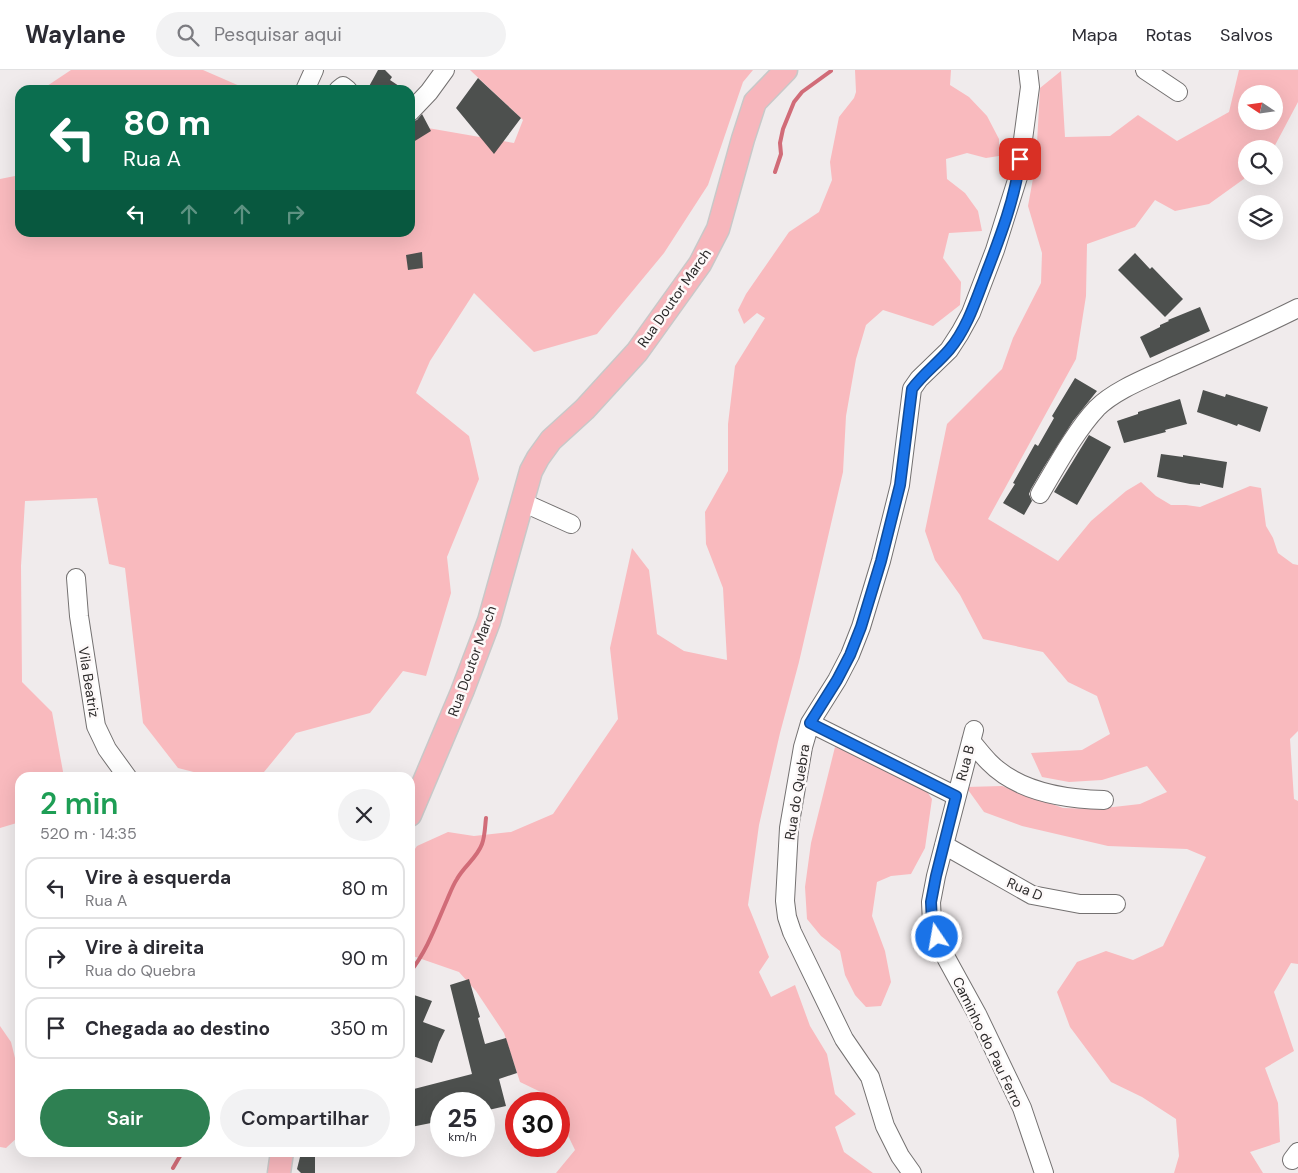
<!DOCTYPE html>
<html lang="pt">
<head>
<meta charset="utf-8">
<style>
	body { margin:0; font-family:"DM Sans",sans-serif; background:#f2f2f3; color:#2b2b33; height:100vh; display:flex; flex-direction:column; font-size:19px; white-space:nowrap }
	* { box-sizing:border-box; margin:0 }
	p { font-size:16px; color:#7c7c81 }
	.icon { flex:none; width:28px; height:28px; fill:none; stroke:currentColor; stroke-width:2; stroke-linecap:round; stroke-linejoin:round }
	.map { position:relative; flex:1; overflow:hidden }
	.details { position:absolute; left:15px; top:702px; width:400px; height:385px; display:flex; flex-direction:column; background:#fff; border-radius:15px; box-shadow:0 5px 20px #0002 }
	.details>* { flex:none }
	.top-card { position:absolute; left:15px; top:15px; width:400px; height:152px; border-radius:15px; box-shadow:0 5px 20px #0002; background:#0b6e4f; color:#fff; overflow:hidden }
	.needle { width:32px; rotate:283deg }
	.fabs { position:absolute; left:1238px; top:15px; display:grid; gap:10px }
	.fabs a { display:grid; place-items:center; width:45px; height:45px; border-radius:50%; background:#fff; box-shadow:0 5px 20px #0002; font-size:25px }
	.speed { position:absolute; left:430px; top:1022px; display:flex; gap:10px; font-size:25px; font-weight:700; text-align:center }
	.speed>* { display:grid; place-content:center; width:65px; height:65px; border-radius:50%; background:#fff; box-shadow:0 5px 20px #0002; line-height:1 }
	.speed small { font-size:12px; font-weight:400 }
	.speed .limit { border:8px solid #d22; background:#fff; color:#111 }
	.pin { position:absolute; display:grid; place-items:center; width:42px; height:42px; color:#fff; margin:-21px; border-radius:10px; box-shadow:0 2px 8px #0006 }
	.me { position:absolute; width:55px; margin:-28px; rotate:348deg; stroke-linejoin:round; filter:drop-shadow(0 0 4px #0008) }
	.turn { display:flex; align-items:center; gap:18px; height:105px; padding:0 25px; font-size:22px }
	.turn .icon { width:65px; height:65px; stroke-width:2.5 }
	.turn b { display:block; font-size:35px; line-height:42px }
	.lanes { display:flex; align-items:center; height:48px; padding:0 25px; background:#0003; justify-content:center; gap:25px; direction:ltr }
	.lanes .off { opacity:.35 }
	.round { display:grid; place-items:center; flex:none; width:52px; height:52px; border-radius:26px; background:#f2f2f3 }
	.head { display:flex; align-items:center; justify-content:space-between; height:85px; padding:0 25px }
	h1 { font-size:30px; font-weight:600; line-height:38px; color:#1e9e55 }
	.primary-button { display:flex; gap:10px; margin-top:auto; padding:10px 25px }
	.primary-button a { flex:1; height:58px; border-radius:30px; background:#2e8052; color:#fff; font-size:20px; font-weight:600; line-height:58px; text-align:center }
	.primary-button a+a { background:#f2f2f3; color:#2b2b33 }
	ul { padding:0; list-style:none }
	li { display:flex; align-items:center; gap:15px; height:62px; margin:0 10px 8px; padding:0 15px; border:2px solid #e1e1e2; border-radius:15px }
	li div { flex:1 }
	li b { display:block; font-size:19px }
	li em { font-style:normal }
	header { display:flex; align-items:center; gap:30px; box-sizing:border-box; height:70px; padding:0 25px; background:#fff; border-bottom:1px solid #e1e1e2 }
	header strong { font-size:24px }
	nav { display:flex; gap:28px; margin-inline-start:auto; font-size:18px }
	.search { width:350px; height:45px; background:#f2f2f3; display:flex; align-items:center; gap:12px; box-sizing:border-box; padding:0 18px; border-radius:28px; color:#7c7c81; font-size:19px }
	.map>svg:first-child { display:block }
	.green { fill:#f9babe; fill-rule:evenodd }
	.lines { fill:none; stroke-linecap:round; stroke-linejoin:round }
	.stream { stroke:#d16c78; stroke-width:4 }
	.building { fill:#4d504e }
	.minor-casing { stroke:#747171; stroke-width:20 }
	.major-casing { stroke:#c8c8c8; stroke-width:25 }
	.minor { stroke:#fff; stroke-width:18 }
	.major { stroke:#f7b6bc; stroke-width:22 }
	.route-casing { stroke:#114b97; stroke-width:12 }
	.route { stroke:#1a73e8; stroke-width:9 }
	.labels { text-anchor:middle; stroke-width:5; stroke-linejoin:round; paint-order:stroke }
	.street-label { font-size:14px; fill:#2c2a2a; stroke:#fdf9f9 }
</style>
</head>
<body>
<header>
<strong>Waylane</strong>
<div class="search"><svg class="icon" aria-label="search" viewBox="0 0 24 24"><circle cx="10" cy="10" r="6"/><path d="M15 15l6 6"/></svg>Pesquisar aqui</div>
<nav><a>Mapa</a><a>Rotas</a><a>Salvos</a></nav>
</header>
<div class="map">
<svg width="1298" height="1103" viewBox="0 0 1298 1103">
	<rect width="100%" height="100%" fill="#f0ebec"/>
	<path class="green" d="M 71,0 L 203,0 L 249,20 L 41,20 Z
		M 470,0 L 753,0 L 743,12 L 708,115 L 664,183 L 597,264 L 534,282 L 474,223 L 430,291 L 416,323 L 469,366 L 479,409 L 447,487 L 451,523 L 426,606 L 403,601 L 370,643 L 296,663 L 264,702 L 243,707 L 217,708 L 178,698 L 143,653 L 125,498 L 109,494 L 97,428 L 25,431 L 21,496 L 22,612 L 52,642 L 64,707 L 20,708 L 20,752 L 0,758 L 0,109 L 20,105 L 20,162 L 410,162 L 410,62 L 422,57 L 514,73 L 523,50 Z
		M 855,0 L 951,0 L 950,15 L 969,27 L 987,46 L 999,69 L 999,86 L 986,88 L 967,83 L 946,89 L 947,109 L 965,123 L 978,141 L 982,161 L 949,163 L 943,188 L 961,212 L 960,235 L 933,256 L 883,240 L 866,255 L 856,289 L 846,346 L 843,402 L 799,592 L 780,663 L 759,755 L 748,835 L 769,887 L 759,902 L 771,927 L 795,915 L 810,956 L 827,984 L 835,1024 L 856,1044 L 835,1057 L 844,1082 L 873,1103 L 556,1103 L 575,1080 L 559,1047 L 559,1034 L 552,1034 L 547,1025 L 520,1012 L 504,963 L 476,921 L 459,902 L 410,885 L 410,786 L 417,776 L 448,762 L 474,766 L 511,762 L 553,744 L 618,649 L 610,578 L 632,478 L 649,500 L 657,564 L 684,581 L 727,590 L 723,518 L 706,474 L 705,442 L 728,401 L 728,354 L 735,296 L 765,248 L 757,243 L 744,254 L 738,240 L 746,224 L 789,162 L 819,142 L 832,110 L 830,92 L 839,47 L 854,28 L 856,22 Z
		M 1239,0 L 1298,0 L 1298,32 L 1273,79 L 1246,79 L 1246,106 L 1248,106 L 1209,134 L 1175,141 L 1155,130 L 1135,157 L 1087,174 L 1086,226 L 1076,289 L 988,449 L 1058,491 L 1091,451 L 1126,421 L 1141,412 L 1156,426 L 1171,435 L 1186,435 L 1200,437 L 1250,416 L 1261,418 L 1266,456 L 1273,468 L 1278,483 L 1293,494 L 1298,495 L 1298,661 L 1290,669 L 1294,729 L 1298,731 L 1298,894 L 1291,893 L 1274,922 L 1294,981 L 1265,998 L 1278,1033 L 1280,1072 L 1250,1082 L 1263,1103 L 1174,1103 L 1179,1086 L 1176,1049 L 1142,1027 L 1111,1012 L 1070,957 L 1057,922 L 1077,892 L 1106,881 L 1133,890 L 1163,876 L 1206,787 L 1187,779 L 1108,776 L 1022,756 L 984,742 L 966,717 L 1002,716 L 1063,738 L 1096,739 L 1140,734 L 1167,722 L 1147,696 L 1102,710 L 1069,712 L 1042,707 L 1031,683 L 1082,680 L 1110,664 L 1097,626 L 1068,612 L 1043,582 L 983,569 L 960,525 L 935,490 L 925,461 L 947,354 L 1002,299 L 1013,268 L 1041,213 L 1042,183 L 1028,136 L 1036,92 L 1040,18 L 1061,1 L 1065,67 L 1110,66 L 1138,45 L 1177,71 L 1229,42 ZM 1246,24 L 1274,24 L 1274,51 L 1246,51 Z
		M 835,677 L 904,702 L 926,720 L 932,729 L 925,778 L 911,804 L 891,806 L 877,812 L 872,846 L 885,881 L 891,912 L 881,936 L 866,937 L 855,925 L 845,905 L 840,881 L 821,866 L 807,849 L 805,817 L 811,773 Z
		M 0,956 L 11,972 L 17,996 L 20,995 L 20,1065 L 6,1078 L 0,1077 Z"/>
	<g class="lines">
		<path class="stream" d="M 775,102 L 781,84 L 780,73 L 783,59 L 794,32 L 802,22 L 831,1
			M 410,902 C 427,881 436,855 447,830 C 450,823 453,815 457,809 C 464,796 477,788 482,774 C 485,766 485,756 486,748
			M 173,1098 L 180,1086 L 184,1082"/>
	</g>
	<path class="building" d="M 378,0 L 385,0 L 392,7 L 390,10 L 405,20 L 367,20 Z
		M 478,8 L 521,48 L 494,84 L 456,38 Z
		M 422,44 L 431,61 L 410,74 L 410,52 L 417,50 Z
		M 422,182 L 423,198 L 408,200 L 406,185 Z
		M 1135,183 L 1150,199 L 1152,197 L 1183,229 L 1165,247 L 1118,200 Z
		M 1200,237 L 1210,261 L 1150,288 L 1140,267 L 1160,257 L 1160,255 L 1169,251 L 1168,250 Z
		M 1075,308 L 1097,321 L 1073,351 L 1044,397 L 1031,419 L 1029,424 L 1032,431 L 1024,445 L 1003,433 L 1015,414 L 1013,413 L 1035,374 L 1038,376 L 1054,348 L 1052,346 Z
		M 1203,320 L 1225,327 L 1226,324 L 1268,337 L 1260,362 L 1238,354 L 1237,356 L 1229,353 L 1197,342 Z
		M 1180,329 L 1187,354 L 1165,360 L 1166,362 L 1124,373 L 1117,351 L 1138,344 L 1138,342 Z
		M 1089,365 L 1111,377 L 1077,435 L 1054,422 Z
		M 1161,384 L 1183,387 L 1183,385 L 1227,392 L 1223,418 L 1200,413 L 1200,415 L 1190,414 L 1157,407 Z
		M 469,909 L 480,947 L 478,948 L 485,974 L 506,968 L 517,1003 L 499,1009 L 506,1036 L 484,1041 L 484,1034 L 441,1034 L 441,1051 L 411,1057 L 410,1020 L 472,1004 L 450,915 Z
		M 414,925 L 432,931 L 423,952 L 445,960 L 439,972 L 432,993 L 410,985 L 410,937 Z
		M 315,1084 L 315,1103 L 301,1103 L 297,1099 L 300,1087 Z"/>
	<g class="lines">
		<g class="minor-casing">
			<path id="minor" d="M 1145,0 L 1178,22
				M 305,20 L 314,0
				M 338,20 L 343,16 L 348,20
				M 410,42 L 429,22 L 445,0
				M 1040,424 C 1056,397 1076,360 1097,338 C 1115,320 1147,308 1170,297 C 1213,278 1256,259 1298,238
				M 522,432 L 571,454
				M 76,508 L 79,546 L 96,656 L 107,679 L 128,708
				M 810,653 L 956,726
				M 974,660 L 936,806 L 931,832 L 932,853 L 944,884 L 977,944 L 1022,1038 L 1044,1103
				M 971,671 C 977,678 982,685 989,692 C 1017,721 1064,729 1104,730
				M 944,775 L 1032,825 L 1080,834 L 1116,834
				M 1292,1090 L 1298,1082
				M 912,1103 L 900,1086 L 885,1056 L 870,1007 L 844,969 L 792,862 L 787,847 L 785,831 L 789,758 L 803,677 L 810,653 L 837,610 L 850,585 L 861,557 L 881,491 L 900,415 L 912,319 L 919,309 L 949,280 L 960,263 L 971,243 L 995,180 L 1018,107 L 1030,17 L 1028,0"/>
		</g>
		<g class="major-casing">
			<path id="major" d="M 410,745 L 462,622 L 489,551 L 531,401 L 538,388 L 551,370 L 585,339 L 637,282 L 700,194 L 718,159 L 743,69 L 755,32 L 786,0
				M 279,1103 L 282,1082"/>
		</g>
		<use href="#minor" class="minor"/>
		<use href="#major" class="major"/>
	</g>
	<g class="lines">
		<g class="route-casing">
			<path id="route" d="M 937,867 L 932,853 L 931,832 L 936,806 L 956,726 L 810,653 L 837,610 L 850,585 L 861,557 L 881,491 L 900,415 L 912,319 C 923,304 937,294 949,280 C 966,260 975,233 984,209 C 999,170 1015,130 1020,89"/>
		</g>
		<use href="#route" class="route"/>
	</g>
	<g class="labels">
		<g class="street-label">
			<text transform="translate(674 228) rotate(-55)" y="5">Rua Doutor March</text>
			<text transform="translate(472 591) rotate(-70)" y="5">Rua Doutor March</text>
			<text transform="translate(89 612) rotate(81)" y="5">Vila Beatriz</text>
			<text transform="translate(965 693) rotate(-75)" y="5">Rua B</text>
			<text transform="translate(797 722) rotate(-81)" y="5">Rua do Quebra</text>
			<text transform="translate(1025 819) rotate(23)" y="5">Rua D</text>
			<text transform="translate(988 972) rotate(64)" y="5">Caminho do Pau Ferro</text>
		</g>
	</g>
</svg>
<div class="fabs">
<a><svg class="needle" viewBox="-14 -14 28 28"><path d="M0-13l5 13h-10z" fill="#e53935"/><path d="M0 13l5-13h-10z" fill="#7c7c81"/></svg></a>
<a><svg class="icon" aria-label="search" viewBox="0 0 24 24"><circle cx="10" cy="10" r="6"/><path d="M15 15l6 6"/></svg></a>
<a><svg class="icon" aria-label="layers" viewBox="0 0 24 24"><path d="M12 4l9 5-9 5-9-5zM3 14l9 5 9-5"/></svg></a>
</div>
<div class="speed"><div>25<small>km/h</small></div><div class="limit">30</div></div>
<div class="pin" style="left:1020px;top:89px;background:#d93025"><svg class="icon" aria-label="arrive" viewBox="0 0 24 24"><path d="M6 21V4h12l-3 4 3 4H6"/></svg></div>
<svg class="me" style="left:937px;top:867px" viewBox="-20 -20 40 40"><circle r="17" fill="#1a73e8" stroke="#fff" stroke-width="3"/><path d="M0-11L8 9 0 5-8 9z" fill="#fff"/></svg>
<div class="top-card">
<div class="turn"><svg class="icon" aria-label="left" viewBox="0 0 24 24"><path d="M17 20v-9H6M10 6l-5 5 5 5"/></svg><div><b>80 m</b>Rua A</div></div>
<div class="lanes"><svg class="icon" aria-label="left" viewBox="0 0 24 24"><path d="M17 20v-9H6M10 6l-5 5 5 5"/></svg><svg class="icon off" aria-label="ahead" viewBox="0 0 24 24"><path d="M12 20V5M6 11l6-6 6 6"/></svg><svg class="icon off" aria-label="ahead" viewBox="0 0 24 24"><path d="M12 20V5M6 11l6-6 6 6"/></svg><svg class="icon off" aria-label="right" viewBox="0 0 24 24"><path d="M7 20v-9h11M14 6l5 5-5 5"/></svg></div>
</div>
<section class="details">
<div class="head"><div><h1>2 min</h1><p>520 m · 14:35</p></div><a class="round"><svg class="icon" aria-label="close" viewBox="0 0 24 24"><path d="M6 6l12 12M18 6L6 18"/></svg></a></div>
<ul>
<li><svg class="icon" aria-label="left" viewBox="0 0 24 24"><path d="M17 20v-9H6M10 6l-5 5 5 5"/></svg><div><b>Vire à esquerda</b><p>Rua A</p></div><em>80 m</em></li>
<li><svg class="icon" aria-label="right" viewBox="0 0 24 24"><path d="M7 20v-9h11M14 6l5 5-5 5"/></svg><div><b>Vire à direita</b><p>Rua do Quebra</p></div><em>90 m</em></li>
<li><svg class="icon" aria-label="arrive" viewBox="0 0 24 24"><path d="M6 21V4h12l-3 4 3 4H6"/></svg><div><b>Chegada ao destino</b></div><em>350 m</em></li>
</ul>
<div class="primary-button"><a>Sair</a><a>Compartilhar</a></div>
</section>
</div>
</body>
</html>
